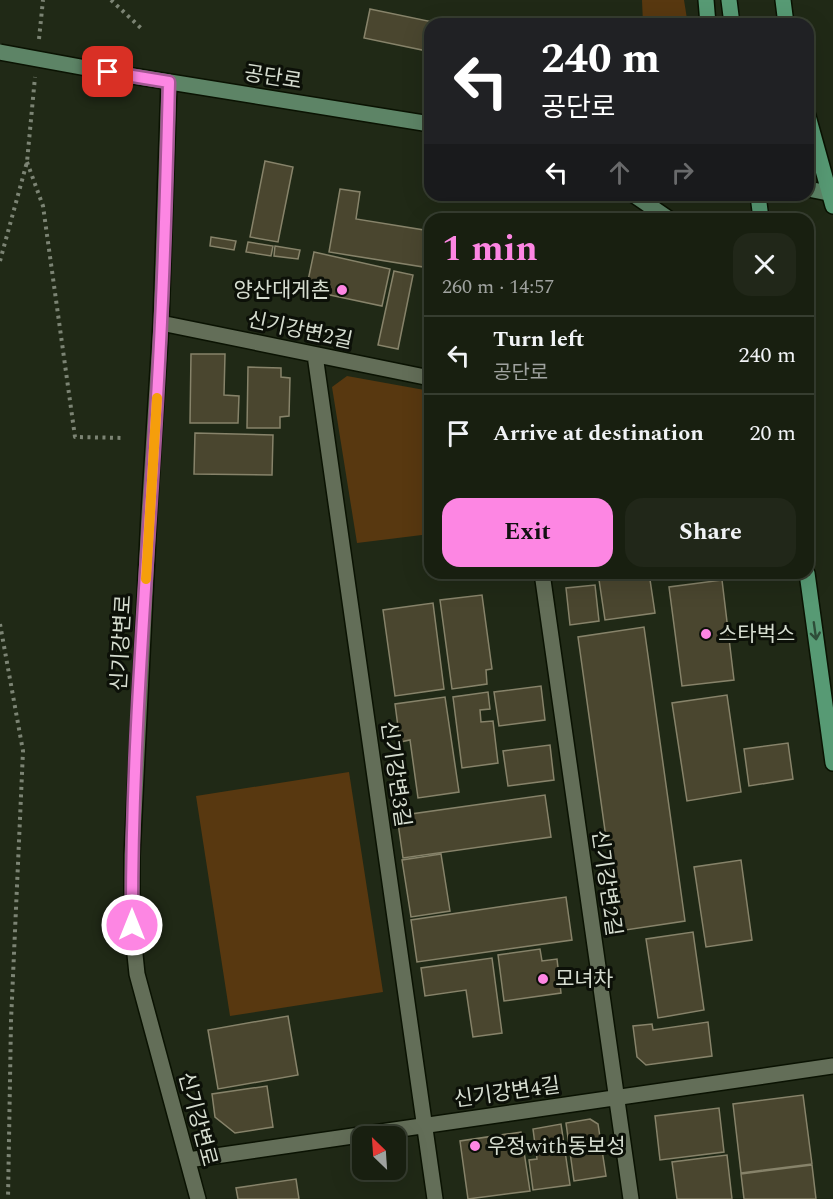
<!DOCTYPE html>
<html lang="en">
<head>
<meta charset="utf-8">
<style>
	body { margin:0; font-family:Spectral,"Noto Sans KR",serif; background:#212719; color:#f1f3f6; height:100vh; display:flex; flex-direction:column; font-size:22px; white-space:nowrap }
	* { box-sizing:border-box; margin:0 }
	p { font-size:20px; color:#9fa29f }
	.icon { flex:none; width:33px; height:33px; fill:none; stroke:currentColor; stroke-width:2; stroke-linecap:round; stroke-linejoin:round }
	.map { position:relative; flex:1; overflow:hidden }
	.details { position:absolute; left:424px; top:213px; width:390px; height:366px; display:flex; flex-direction:column; background:#181f10; border-radius:18px; box-shadow:0 6px 24px #0002,0 0 0 2px #363d30 }
	.details>* { flex:none }
	.hud { position:absolute; left:424px; top:18px; width:390px; height:183px; border-radius:18px; box-shadow:0 6px 24px #0002,0 0 0 2px #363d30; background:#202124; color:#fff; overflow:hidden }
	.needle { width:39px; rotate:335deg }
	.fabs { position:absolute; left:352px; top:1126px; display:grid; gap:12px }
	.fabs a { display:grid; place-items:center; width:54px; height:54px; border-radius:12px; background:#181f10; box-shadow:0 6px 24px #0002,0 0 0 2px #363d30; font-size:30px }
	.pin { position:absolute; display:grid; place-items:center; width:51px; height:51px; color:#fff; margin:-26px; border-radius:12px; box-shadow:0 3px 9px #0006 }
	.me { position:absolute; width:66px; margin:-33px; rotate:0deg; stroke-linejoin:round; filter:drop-shadow(0 0 4px #0008) }
	.turn { display:flex; align-items:center; gap:21px; height:126px; padding:0 18px; font-size:27px }
	.turn .icon { width:78px; height:78px; stroke-width:2.5 }
	.turn b { display:block; font-size:42px; line-height:51px }
	.lanes { display:flex; align-items:center; height:57px; padding:0 18px; background:#0003; justify-content:center; gap:30px; direction:ltr }
	.lanes .off { opacity:.35 }
	.round { display:grid; place-items:center; flex:none; width:63px; height:63px; border-radius:18px; background:#212719 }
	.overview { display:flex; align-items:center; justify-content:space-between; height:102px; padding:0 18px }
	h1 { font-size:36px; font-weight:700; line-height:45px; color:#fd86e3 }
	.button { display:flex; gap:12px; margin-top:auto; padding:12px 18px }
	.button a { flex:1; height:69px; border-radius:18px; background:#fd86e3; color:#111; font-size:24px; font-weight:700; line-height:69px; text-align:center }
	.button a+a { background:#212719; color:#f1f3f6 }
	ul { padding:0; list-style:none }
	li { display:flex; align-items:center; gap:18px; height:78px; padding:0 18px; border-top:2px solid #363d30 }
	li div { flex:1 }
	li b { display:block; font-size:22px }
	li em { font-style:normal }
	.map>svg:first-child { display:block }
	.green { fill:#583810 }
	.building { fill:#4a462f; stroke:#87836a; stroke-width:1.5 }
	.lines { fill:none; stroke-linecap:round; stroke-linejoin:round }
	.street-casing { stroke:#0a1202; stroke-width:18 }
	.secondary-casing { stroke:#0a1202; stroke-width:18 }
	.primary-casing { stroke:#0a1202; stroke-width:18 }
	.path { stroke:#7c8474; stroke-width:4; stroke-dasharray:3 4.5; stroke-linecap:butt }
	.street { stroke:#636e58; stroke-width:15 }
	.secondary { stroke:#5d8466; stroke-width:15 }
	.primary { stroke:#579a74; stroke-width:15 }
	.secondary-bridge-casing { stroke:#0a1202; stroke-width:18; stroke-linecap:butt }
	.secondary-bridge { stroke:#5d8466; stroke-width:15 }
	.oneway { stroke:#2e4e39 }
	.route-casing { stroke:#a45794; stroke-width:15 }
	.route { stroke:#fd86e3; stroke-width:10 }
	.slow { stroke:#f59e0b; stroke-width:10 }
	.poi-dot { fill:#fd86e3; stroke:#0c1008; stroke-width:2 }
	.labels { text-anchor:middle; stroke-width:6; stroke-linejoin:round; paint-order:stroke }
	.street-label { font-size:21px; fill:#d6ddd0; stroke:#0c1008 }
	.poi-label { font-size:21px; fill:#d6ddd0; stroke:#0c1008; text-anchor:start }
</style>
</head>
<body>
<div class="map">
<svg width="833" height="1199" viewBox="0 0 833 1199">
	<rect width="100%" height="100%" fill="#202916"/>
	<path class="green" d="M 642,0 L 684,0 L 687,19 L 686,24 L 643,24 Z
		M 347,376 L 430,391 L 430,534 L 357,543 L 332,387 Z
		M 349,772 L 383,992 L 230,1016 L 196,796 Z"/>
	<path class="building" d="M 370,9 L 433,22 L 430,24 L 427,51 L 364,38 Z
		M 265,161 L 293,167 L 278,242 L 250,237 Z
		M 340,189 L 360,192 L 356,219 L 430,231 L 430,268 L 329,252 Z
		M 211,237 L 236,241 L 234,250 L 210,246 Z
		M 248,242 L 273,246 L 271,256 L 246,252 Z
		M 275,246 L 300,250 L 298,259 L 274,256 Z
		M 314,252 L 390,269 L 382,306 L 306,290 Z
		M 394,271 L 413,275 L 398,349 L 378,345 Z
		M 191,354 L 225,354 L 224,395 L 239,396 L 238,423 L 190,423 Z
		M 248,367 L 281,368 L 281,377 L 290,378 L 289,416 L 280,417 L 280,428 L 247,428 Z
		M 195,433 L 273,435 L 272,475 L 194,474 Z
		M 598,573 L 649,573 L 655,613 L 605,620 Z
		M 722,580 L 734,680 L 682,686 L 669,587 Z
		M 595,585 L 599,621 L 570,625 L 566,588 Z
		M 482,595 L 492,669 L 486,670 L 487,684 L 452,689 L 440,600 Z
		M 433,603 L 444,689 L 395,696 L 383,610 Z
		M 644,627 L 685,921 L 619,931 L 578,637 Z
		M 541,686 L 545,720 L 499,726 L 494,692 Z
		M 488,692 L 490,709 L 480,710 L 481,722 L 493,721 L 498,763 L 462,768 L 453,697 Z
		M 727,695 L 741,792 L 687,801 L 672,703 Z
		M 445,697 L 459,792 L 418,798 L 410,740 L 400,742 L 395,704 Z
		M 788,743 L 793,779 L 749,786 L 744,749 Z
		M 550,745 L 554,780 L 508,786 L 503,751 Z
		M 545,795 L 551,837 L 403,858 L 397,816 Z
		M 441,854 L 450,911 L 411,917 L 402,860 Z
		M 741,860 L 752,940 L 706,947 L 694,867 Z
		M 566,897 L 572,940 L 417,962 L 411,920 Z
		M 693,932 L 704,1010 L 658,1018 L 646,939 Z
		M 540,949 L 542,961 L 557,959 L 561,993 L 504,1001 L 498,955 Z
		M 492,958 L 502,1033 L 473,1037 L 466,990 L 425,996 L 421,968 Z
		M 288,1016 L 298,1075 L 218,1089 L 208,1030 Z
		M 708,1022 L 712,1056 L 646,1065 L 637,1057 L 633,1026 L 652,1024 L 653,1030 Z
		M 267,1086 L 273,1127 L 235,1133 L 215,1117 L 212,1094 Z
		M 803,1095 L 812,1164 L 741,1173 L 733,1104 Z
		M 719,1108 L 724,1152 L 660,1160 L 655,1116 Z
		M 590,1119 L 598,1124 L 606,1176 L 574,1181 L 566,1123 Z
		M 561,1124 L 570,1185 L 533,1190 L 529,1160 L 537,1159 L 533,1129 Z
		M 521,1132 L 530,1191 L 468,1199 L 460,1141 Z
		M 727,1155 L 732,1199 L 677,1199 L 672,1162 Z
		M 812,1165 L 816,1199 L 744,1199 L 741,1174 Z
		M 296,1179 L 299,1199 L 238,1199 L 236,1188 Z"/>
	<g class="lines">
		<g class="street-casing">
			<path id="street" d="M 169,82 L 161,323 L 149,515 L 132,855 L 132,925 L 137,974 L 198,1199
				M 161,323 L 430,378
				M 315,355 L 435,1199
				M 542,573 L 631,1199
				M 188,1160 L 833,1066"/>
		</g>
		<g class="secondary-casing">
			<path id="secondary" d="M 108,72 L 430,124
				M 808,189 L 833,194
				M 634,195 L 669,219"/>
		</g>
		<g class="primary-casing">
			<path id="primary" d="M 706,0 L 708,24
				M 729,0 L 732,24
				M 783,0 L 786,24
				M 808,116 L 833,206
				M 758,195 L 761,219
				M 807,573 L 833,763"/>
		</g>
		<path class="path" d="M 111,0 L 143,30
			M 39,39 L 43,0
			M 27,162 L 43,206 L 75,437 L 124,438
			M 0,261 L 27,162 L 35,77
			M 0,624 L 23,751 L 11,1021 L 8,1199"/>
		<use href="#street" class="street"/>
		<use href="#secondary" class="secondary"/>
		<use href="#primary" class="primary"/>
		<g class="secondary-bridge-casing">
			<path id="secondary-bridge" d="M 0,52 L 108,72"/>
		</g>
		<use href="#secondary-bridge" class="secondary-bridge"/>
	</g>
	<defs><path id="oneway-shaft" d="M-6 0H5M1.5-3L5.5 0L1.5 3" fill="none" stroke-width="1.6" stroke-linecap="round" stroke-linejoin="round" transform="scale(1.5)"/></defs>
	<use class="oneway" href="#oneway-shaft" transform="translate(815 631) rotate(82)"/>
	<g class="lines">
		<g class="route-casing">
			<path id="route" d="M 108,72 L 169,82 C 167,162 165,242 161,322 C 152,523 131,724 132,925"/>
		</g>
		<use href="#route" class="route"/>
		<path class="slow" d="M 146,579 L 157,398"/>
	</g>
	<g class="poi-dot">
		<circle cx="342" cy="290" r="6"/>
		<circle cx="706" cy="634" r="6"/>
		<circle cx="543" cy="979" r="6"/>
		<circle cx="475" cy="1146" r="6"/>
	</g>
	<g class="labels">
		<g class="street-label">
			<text transform="translate(273 77) rotate(9)" y="7">공단로</text>
			<text transform="translate(300 330) rotate(12)" y="7">신기강변2길</text>
			<text transform="translate(121 643) rotate(-87)" y="7">신기강변로</text>
			<text transform="translate(396 774) rotate(82)" y="7">신기강변3길</text>
			<text transform="translate(607 883) rotate(82)" y="7">신기강변2길</text>
			<text transform="translate(507 1092) rotate(-8)" y="7">신기강변4길</text>
			<text transform="translate(198 1119) rotate(75)" y="7">신기강변로</text>
		</g>
		<g class="poi-label">
			<text x="330" y="297" text-anchor="end">양산대게촌</text>
			<text x="718" y="641">스타벅스</text>
			<text x="555" y="986">모녀차</text>
			<text x="487" y="1153">우정with동보성</text>
		</g>
	</g>
</svg>
<div class="fabs">
<a><svg class="needle" viewBox="-14 -14 28 28"><path d="M0-13l5 13h-10z" fill="#e53935"/><path d="M0 13l5-13h-10z" fill="#9fa29f"/></svg></a>
</div>
<div class="pin" style="left:108px;top:72px;background:#d93025"><svg class="icon" aria-label="arrive" viewBox="0 0 24 24"><path d="M6 21V4h12l-3 4 3 4H6"/></svg></div>
<svg class="me" style="left:132px;top:925px" viewBox="-20 -20 40 40"><circle r="17" fill="#fd86e3" stroke="#fff" stroke-width="3"/><path d="M0-11L8 9 0 5-8 9z" fill="#fff"/></svg>
<div class="hud">
<div class="turn"><svg class="icon" aria-label="left" viewBox="0 0 24 24"><path d="M17 20v-9H6M10 6l-5 5 5 5"/></svg><div><b>240 m</b>공단로</div></div>
<div class="lanes"><svg class="icon" aria-label="left" viewBox="0 0 24 24"><path d="M17 20v-9H6M10 6l-5 5 5 5"/></svg><svg class="icon off" aria-label="ahead" viewBox="0 0 24 24"><path d="M12 20V5M6 11l6-6 6 6"/></svg><svg class="icon off" aria-label="right" viewBox="0 0 24 24"><path d="M7 20v-9h11M14 6l5 5-5 5"/></svg></div>
</div>
<section class="details">
<div class="overview"><div><h1>1 min</h1><p>260 m · 14:57</p></div><a class="round"><svg class="icon" aria-label="close" viewBox="0 0 24 24"><path d="M6 6l12 12M18 6L6 18"/></svg></a></div>
<ul>
<li><svg class="icon" aria-label="left" viewBox="0 0 24 24"><path d="M17 20v-9H6M10 6l-5 5 5 5"/></svg><div><b>Turn left</b><p>공단로</p></div><em>240 m</em></li>
<li><svg class="icon" aria-label="arrive" viewBox="0 0 24 24"><path d="M6 21V4h12l-3 4 3 4H6"/></svg><div><b>Arrive at destination</b></div><em>20 m</em></li>
</ul>
<div class="button"><a>Exit</a><a>Share</a></div>
</section>
</div>
</body>
</html>
